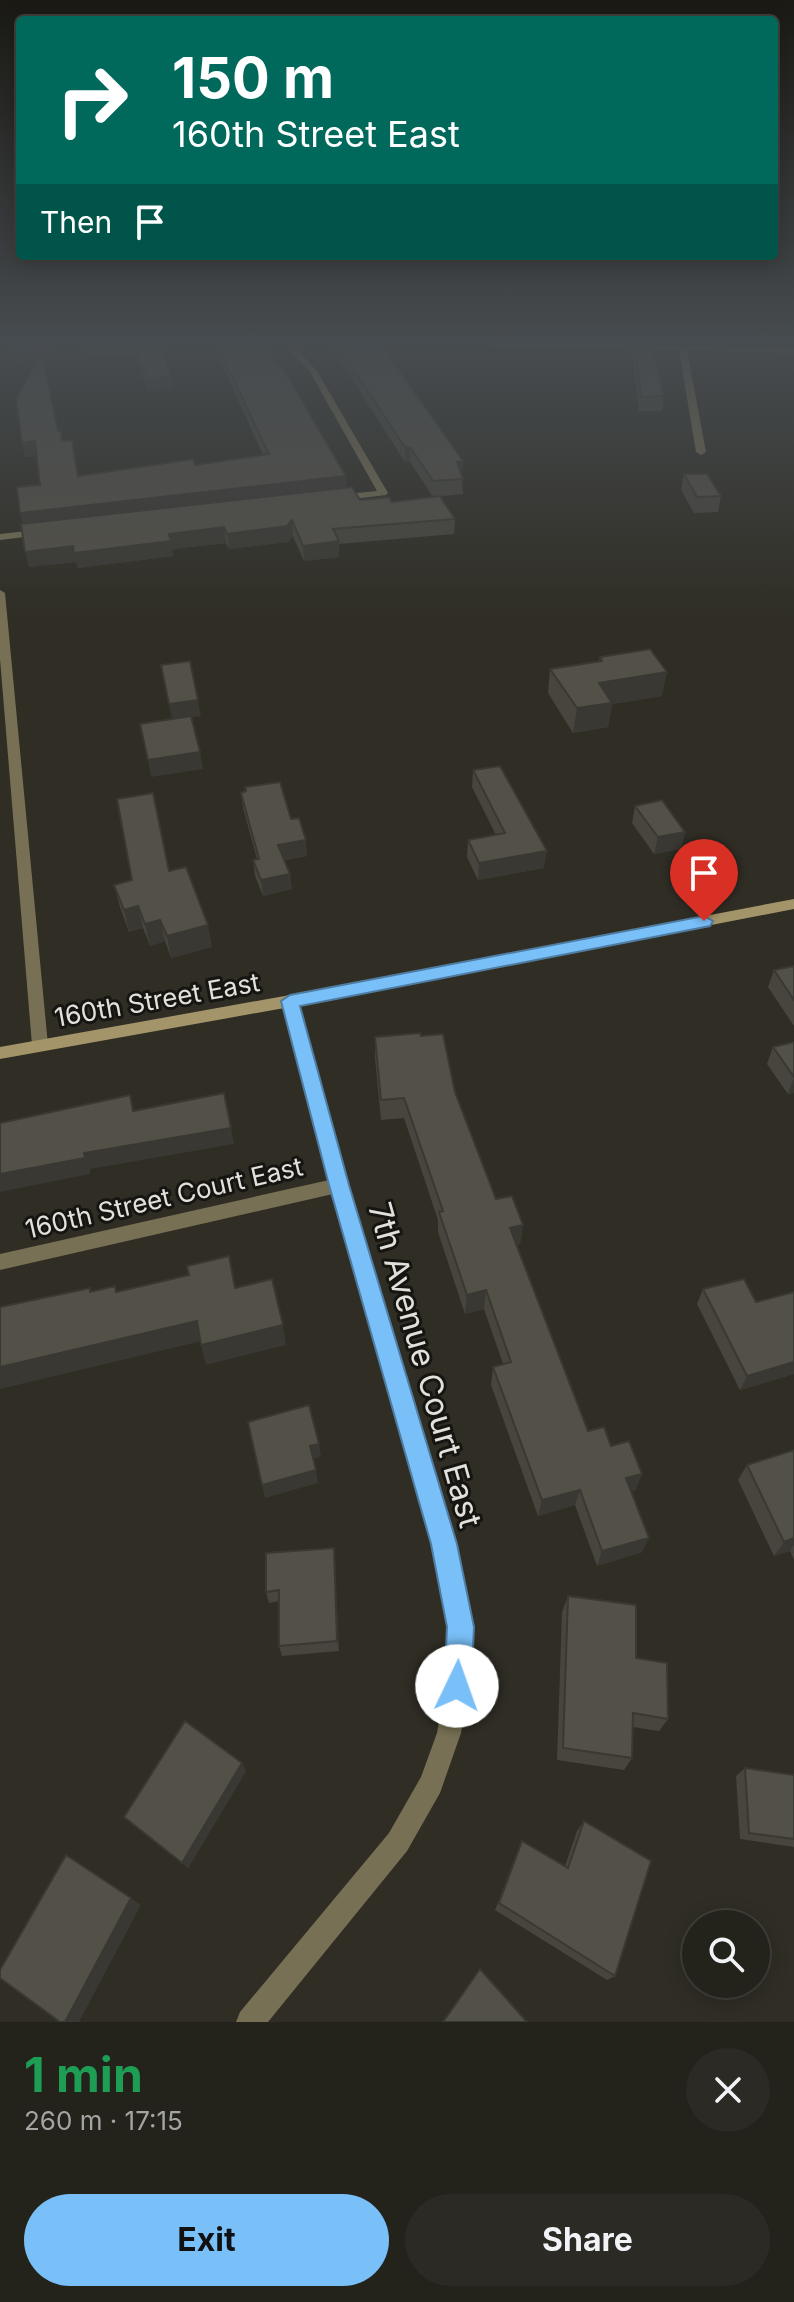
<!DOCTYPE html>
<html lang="en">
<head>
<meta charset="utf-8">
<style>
	body { margin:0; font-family:Inter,sans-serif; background:#2b2a24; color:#f1f3f6; height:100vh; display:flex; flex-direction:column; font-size:30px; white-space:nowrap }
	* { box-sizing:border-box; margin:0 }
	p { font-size:26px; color:#a3a4a3 }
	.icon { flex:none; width:44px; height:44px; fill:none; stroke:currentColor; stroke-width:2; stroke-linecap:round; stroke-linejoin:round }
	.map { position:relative; height:2022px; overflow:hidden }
	.details { display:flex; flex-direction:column; background:#23221b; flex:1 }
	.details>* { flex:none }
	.hud { position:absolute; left:16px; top:16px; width:762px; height:244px; border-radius:8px; box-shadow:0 4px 20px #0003,0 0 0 2px #403f3a; background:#00695c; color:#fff; overflow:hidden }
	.controls { position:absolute; left:682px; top:1910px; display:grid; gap:16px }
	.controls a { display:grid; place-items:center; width:88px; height:88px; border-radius:50%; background:#23221b; box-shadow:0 4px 20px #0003,0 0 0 2px #403f3a; font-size:40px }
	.pin { position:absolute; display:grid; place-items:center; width:68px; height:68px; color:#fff; margin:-82px -34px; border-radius:50% 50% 50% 0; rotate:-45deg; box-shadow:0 0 8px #0007 }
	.pin .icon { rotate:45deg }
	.me { position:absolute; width:88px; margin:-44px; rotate:3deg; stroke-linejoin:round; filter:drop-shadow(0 0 6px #0008) }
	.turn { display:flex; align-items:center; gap:28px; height:168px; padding:0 24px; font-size:36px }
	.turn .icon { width:104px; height:104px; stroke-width:2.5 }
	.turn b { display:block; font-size:56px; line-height:68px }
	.then { display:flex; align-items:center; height:76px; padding:0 24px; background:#0003; gap:16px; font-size:30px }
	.round { display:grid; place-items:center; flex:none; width:84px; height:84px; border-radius:42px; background:#2b2a24 }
	.head { display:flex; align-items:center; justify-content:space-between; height:136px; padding:0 24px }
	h1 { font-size:48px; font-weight:700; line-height:60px; color:#1e9e55 }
	.action { display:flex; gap:16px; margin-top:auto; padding:16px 24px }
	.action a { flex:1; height:92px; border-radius:48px; background:#79bff8; color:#111; font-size:32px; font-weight:700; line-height:92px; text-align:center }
	.action a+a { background:#2b2a24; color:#f1f3f6 }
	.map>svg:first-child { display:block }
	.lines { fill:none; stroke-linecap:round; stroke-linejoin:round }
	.street { fill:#787054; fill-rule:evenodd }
	.secondary { fill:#a39569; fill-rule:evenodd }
	.wall { fill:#47453d }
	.shaded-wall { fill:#3a3832 }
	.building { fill:#535047; stroke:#3a3832; stroke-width:2 }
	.route { fill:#79bff8; stroke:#4f7ca1; stroke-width:2 }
	.labels { text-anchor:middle; stroke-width:6; stroke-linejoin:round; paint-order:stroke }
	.street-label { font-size:26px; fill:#e2e1db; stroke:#161511 }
	.near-street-label { font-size:32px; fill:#e2e1db; stroke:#161511 }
</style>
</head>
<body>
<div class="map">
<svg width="794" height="2022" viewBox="0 0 794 2022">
	<rect width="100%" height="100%" fill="#2f2d24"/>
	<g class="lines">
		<path class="street" d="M 287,340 L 295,340 L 298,350 L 317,371 L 388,493 L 386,495 L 337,501 L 332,498 L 337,495 L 377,491 L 310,372 L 290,351 Z
			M 395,340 L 794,349 L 794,353 L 687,350 L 706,452 L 701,455 L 696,452 L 679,350 L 399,342 Z
			M 44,529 L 48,530 L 48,534 L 0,540 L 0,534 Z
			M 0,590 L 5,593 L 48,1045 L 46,1049 L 34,1049 L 32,1045 L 0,659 Z
			M 290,995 L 298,1001 L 348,1185 L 455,1544 L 473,1627 L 469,1686 L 461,1733 L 440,1793 L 407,1851 L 268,2022 L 236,2022 L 240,2012 L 389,1833 L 421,1777 L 437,1733 L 445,1686 L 449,1627 L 433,1544 L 333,1194 L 0,1270 L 0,1254 L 329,1180 L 282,1001 Z"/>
		<path class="secondary" d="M 794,899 L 794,909 L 290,1007 L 0,1059 L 0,1047 L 290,995 Z"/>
	</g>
	<path class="wall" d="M 11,340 L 56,358 L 43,359 L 58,431 L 78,475 L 195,465 L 263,455 L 211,340 L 262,340 L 347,487 L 360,500 L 392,502 L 455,519 L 454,534 L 339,544 L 339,557 L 304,561 L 293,536 L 288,542 L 229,549 L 226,543 L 172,549 L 173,556 L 78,568 L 76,562 L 29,567 L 23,524 L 40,485 L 37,456 L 25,457 L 22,443 L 38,359 L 15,362 Z
		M 86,340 L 171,340 L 166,352 L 163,352 L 171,376 L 173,389 L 148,392 L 136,356 L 86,355 L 84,342 Z
		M 333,340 L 378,340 L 462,476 L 463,494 L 433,497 L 410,462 L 405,462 L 334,351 Z
		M 634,340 L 664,396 L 662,411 L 639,411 L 632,352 Z
		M 684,474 L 721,496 L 718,512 L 694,513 L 681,490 Z
		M 600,657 L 662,696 L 612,704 L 608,727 L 573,733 L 548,693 L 550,669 L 599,661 Z
		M 473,770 L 544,868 L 478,880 L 467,857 L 468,840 L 496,835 L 472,787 Z
		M 241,793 L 291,819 L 307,856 L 284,860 L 292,889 L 263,896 L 255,876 L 253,860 L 257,859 L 243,808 Z
		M 635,806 L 685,832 L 681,849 L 654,854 L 632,823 Z
		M 169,871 L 212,947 L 171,958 L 165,941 L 150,946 L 143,928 L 129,932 L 120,907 L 114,885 Z
		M 794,966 L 794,1026 L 768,987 L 774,970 Z
		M 421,1036 L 455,1092 L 496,1199 L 523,1225 L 520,1244 L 516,1245 L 588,1431 L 611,1446 L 636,1490 L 631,1491 L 642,1552 L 597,1566 L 575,1505 L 538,1516 L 491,1385 L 493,1367 L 503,1364 L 484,1309 L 465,1314 L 438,1232 L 438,1220 L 404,1118 L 381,1120 L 375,1058 L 375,1037 Z
		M 794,1042 L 794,1093 L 788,1094 L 767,1064 L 773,1047 Z
		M 703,1289 L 756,1302 L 794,1292 L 794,1374 L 740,1390 L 697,1304 Z
		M 794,1450 L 794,1560 L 790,1551 L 774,1556 L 738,1480 L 747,1465 Z
		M 334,1548 L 339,1651 L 282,1656 L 279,1646 L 279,1601 L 269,1603 L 266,1592 Z
		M 568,1596 L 636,1658 L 668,1719 L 659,1731 L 633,1727 L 632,1758 L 624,1770 L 557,1760 L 562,1612 Z
		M 745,1768 L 794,1775 L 794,1847 L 740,1839 L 736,1776 Z
		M 246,1771 L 188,1868 L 124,1817 Z
		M 584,1821 L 615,1976 L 607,1980 L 495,1910 L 518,1850 L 522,1841 L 565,1866 L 577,1831 Z"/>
	<path class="shaded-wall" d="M 164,340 L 171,340 L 166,352 Z
		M 53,344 L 56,358 L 15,362 L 12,348 Z
		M 171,376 L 173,389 L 148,392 L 146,379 Z
		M 35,441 L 38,456 L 25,457 L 22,443 Z
		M 405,447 L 410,447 L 410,462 L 405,462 Z
		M 463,461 L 462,476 L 457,462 Z
		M 346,476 L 347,491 L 24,528 L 20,513 Z
		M 292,520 L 293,536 L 288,542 L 229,549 L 227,534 Z
		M 224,527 L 226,543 L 172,549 L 173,556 L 78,568 L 76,562 L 29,567 L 25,552 Z
		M 339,541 L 339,557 L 304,561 L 303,546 Z
		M 667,672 L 662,696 L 612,704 L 608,727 L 573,733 L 577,708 L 599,683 Z
		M 198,700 L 201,716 L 172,720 L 169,704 Z
		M 200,752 L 203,769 L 151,777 L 148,760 Z
		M 685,832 L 681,849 L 654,854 L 658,837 Z
		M 306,840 L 307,856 L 280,860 L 278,845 Z
		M 547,851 L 544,868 L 478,880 L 479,863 Z
		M 290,874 L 292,889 L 263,896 L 261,880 Z
		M 138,906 L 143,928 L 129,932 L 124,910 Z
		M 160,920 L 165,941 L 150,946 L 145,924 Z
		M 208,925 L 212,947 L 171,958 L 167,936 Z
		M 794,1078 L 794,1093 L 788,1094 Z
		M 231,1128 L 234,1144 L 90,1169 L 90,1174 L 0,1192 L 0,1174 L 84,1153 Z
		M 523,1225 L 520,1244 L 507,1247 L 510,1228 Z
		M 486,1290 L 484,1309 L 465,1314 L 467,1295 Z
		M 197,1321 L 202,1341 L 0,1389 L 0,1367 Z
		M 283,1325 L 286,1345 L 206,1365 L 201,1345 Z
		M 794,1362 L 794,1374 L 740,1390 L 747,1376 Z
		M 319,1444 L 321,1457 L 312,1459 L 310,1446 Z
		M 316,1470 L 318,1483 L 265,1498 L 262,1485 Z
		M 642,1474 L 636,1490 L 620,1494 L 626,1478 Z
		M 580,1490 L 575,1505 L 538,1516 L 542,1500 Z
		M 649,1538 L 642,1552 L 597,1566 L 602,1551 Z
		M 794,1538 L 794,1545 L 790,1551 L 774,1556 L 784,1542 Z
		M 334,1548 L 335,1560 L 339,1651 L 337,1641 Z
		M 242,1763 L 246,1771 L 188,1868 L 182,1863 Z
		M 131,1898 L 141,1905 L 79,2022 L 65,2022 Z"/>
	<path class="building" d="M 11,340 L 52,340 L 53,344 L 12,348 Z
		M 86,340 L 159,340 L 171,376 L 146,379 L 134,343 L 84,342 Z
		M 215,340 L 262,340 L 278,366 L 282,366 L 346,476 L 20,513 L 17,487 L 40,485 L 35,441 L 22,443 L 16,399 L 42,352 L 58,431 L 61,430 L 62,441 L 72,440 L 78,476 L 193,459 L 195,465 L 269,454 Z
		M 334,340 L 378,340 L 463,461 L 457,462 L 463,479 L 433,481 L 410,447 L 405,447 Z
		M 634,340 L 650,340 L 664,396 L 641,397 Z
		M 684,474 L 707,474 L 721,496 L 697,497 Z
		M 352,487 L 360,500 L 389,497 L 392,502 L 440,496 L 455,519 L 333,529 L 339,541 L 303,546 L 292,520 L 287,526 L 227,534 L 224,527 L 169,534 L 171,541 L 74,553 L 73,546 L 25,552 L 21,524 Z
		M 650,649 L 667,672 L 599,683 L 612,703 L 577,708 L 550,669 L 602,661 L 600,657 Z
		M 190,661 L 198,700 L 169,704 L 161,665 Z
		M 191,716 L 200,752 L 148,760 L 140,724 Z
		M 500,766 L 547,851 L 479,863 L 468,840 L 505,833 L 473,770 Z
		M 280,782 L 291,819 L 299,818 L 306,840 L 278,845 L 290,874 L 261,880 L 253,860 L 259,859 L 241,793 L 246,791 L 245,787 Z
		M 153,793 L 169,871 L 186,867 L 208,925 L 167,936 L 160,920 L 145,924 L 138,906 L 124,910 L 114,885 L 132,880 L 117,799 Z
		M 662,800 L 685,832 L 658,837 L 635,806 Z
		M 794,966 L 794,1000 L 774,970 Z
		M 420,1033 L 421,1036 L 443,1034 L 455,1092 L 496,1199 L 512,1196 L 523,1225 L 510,1228 L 588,1431 L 604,1427 L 611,1446 L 629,1441 L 642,1474 L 626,1478 L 649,1538 L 602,1551 L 580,1490 L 542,1500 L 493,1367 L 511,1362 L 486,1290 L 467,1295 L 439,1212 L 443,1211 L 404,1098 L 381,1100 L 375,1037 Z
		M 794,1042 L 794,1077 L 773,1047 Z
		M 224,1093 L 231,1128 L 84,1153 L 85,1158 L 0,1174 L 0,1123 L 130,1095 L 133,1111 Z
		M 229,1256 L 235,1288 L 272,1279 L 283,1325 L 201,1345 L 197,1321 L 0,1367 L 0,1307 L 90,1288 L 90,1292 L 115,1286 L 116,1292 L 189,1275 L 187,1266 Z
		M 744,1279 L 756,1302 L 794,1292 L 794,1362 L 747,1376 L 703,1289 Z
		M 309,1405 L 319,1444 L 310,1446 L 316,1470 L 262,1485 L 248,1422 Z
		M 794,1450 L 794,1538 L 784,1542 L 747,1465 Z
		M 334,1548 L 337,1641 L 279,1646 L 279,1590 L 266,1592 L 266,1553 Z
		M 568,1596 L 636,1605 L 636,1658 L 667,1663 L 668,1719 L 633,1713 L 632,1758 L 563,1748 Z
		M 185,1721 L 242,1763 L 182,1863 L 124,1817 Z
		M 745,1768 L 794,1775 L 794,1839 L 749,1833 Z
		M 584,1821 L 651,1861 L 615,1976 L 499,1903 L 522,1841 L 568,1868 Z
		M 66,1855 L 131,1898 L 65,2022 L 60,2022 L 0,1978 L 0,1970 Z
		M 480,1969 L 527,2022 L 443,2022 Z"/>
	<linearGradient id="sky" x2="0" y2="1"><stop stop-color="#1a1914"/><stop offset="0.55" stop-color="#474c50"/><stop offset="1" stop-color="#474c50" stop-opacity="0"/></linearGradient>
	<rect width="794" height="623" fill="url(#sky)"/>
	<path class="route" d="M 704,916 L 713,921 L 710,926 L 300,1006 L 349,1185 L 457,1544 L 474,1627 L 471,1686 L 467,1696 L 457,1700 L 448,1696 L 444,1686 L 447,1627 L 431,1544 L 329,1185 L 281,1001 L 290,995 Z"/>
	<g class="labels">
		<g class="street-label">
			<text transform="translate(157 1000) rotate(-10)" y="9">160th Street East</text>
			<text transform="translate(164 1198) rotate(-13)" y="9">160th Street Court East</text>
		</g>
		<g class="near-street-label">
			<text transform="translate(425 1365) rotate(74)" y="11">7th Avenue Court East</text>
		</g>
	</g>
</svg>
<div class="controls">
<a><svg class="icon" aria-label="search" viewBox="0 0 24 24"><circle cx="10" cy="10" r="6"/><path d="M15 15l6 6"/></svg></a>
</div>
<div class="pin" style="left:704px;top:921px;background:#d93025"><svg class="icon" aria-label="arrive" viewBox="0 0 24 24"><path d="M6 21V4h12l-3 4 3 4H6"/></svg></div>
<svg class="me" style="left:457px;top:1686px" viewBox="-20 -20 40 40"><circle r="19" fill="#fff"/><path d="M0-13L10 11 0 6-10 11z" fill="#79bff8"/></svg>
<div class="hud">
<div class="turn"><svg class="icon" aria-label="right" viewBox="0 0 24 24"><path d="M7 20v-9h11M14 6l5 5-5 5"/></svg><div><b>150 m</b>160th Street East</div></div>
<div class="then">Then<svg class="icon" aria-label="arrive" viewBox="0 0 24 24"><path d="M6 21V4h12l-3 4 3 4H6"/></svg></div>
</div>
</div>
<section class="details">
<div class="head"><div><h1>1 min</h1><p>260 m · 17:15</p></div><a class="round"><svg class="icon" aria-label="close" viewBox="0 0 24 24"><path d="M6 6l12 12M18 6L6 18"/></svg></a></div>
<div class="action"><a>Exit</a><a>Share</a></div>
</section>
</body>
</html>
